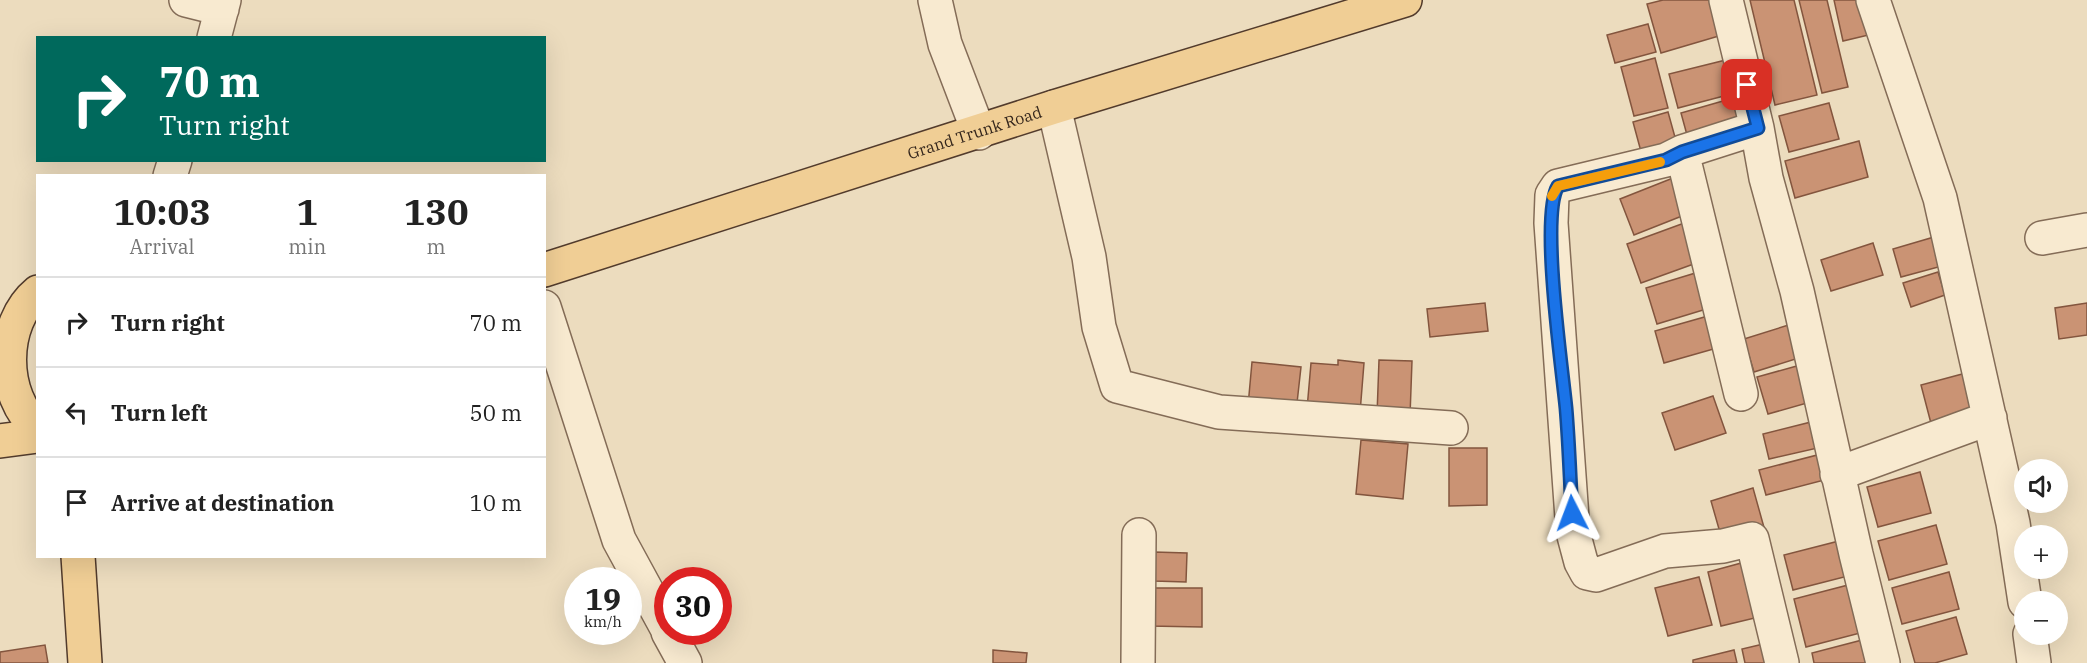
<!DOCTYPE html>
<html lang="en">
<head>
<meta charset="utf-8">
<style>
	body { margin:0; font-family:"IBM Plex Serif",serif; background:#f2f2f2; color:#222; height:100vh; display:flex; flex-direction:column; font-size:22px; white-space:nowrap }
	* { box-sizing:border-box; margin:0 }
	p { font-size:20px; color:#767676 }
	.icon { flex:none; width:33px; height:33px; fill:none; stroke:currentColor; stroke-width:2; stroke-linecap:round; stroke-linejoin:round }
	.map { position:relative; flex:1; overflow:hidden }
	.drawer { position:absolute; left:36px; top:174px; width:510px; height:384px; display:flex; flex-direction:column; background:#fff; border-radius:0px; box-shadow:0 6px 24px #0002 }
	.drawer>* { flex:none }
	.guide { position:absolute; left:36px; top:36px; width:510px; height:126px; border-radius:0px; box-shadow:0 6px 24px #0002; background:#00695c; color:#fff; overflow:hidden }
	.fabs { position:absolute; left:2014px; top:459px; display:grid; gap:12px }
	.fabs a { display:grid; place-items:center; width:54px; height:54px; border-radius:50%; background:#fff; box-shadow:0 6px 24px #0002; font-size:30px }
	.speed { position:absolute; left:564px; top:567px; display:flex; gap:12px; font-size:30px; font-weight:700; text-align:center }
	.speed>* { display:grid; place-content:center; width:78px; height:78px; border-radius:50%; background:#fff; box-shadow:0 6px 24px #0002; line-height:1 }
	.speed small { font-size:15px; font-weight:400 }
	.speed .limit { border:9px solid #d22; background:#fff; color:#111 }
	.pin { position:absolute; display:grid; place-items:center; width:51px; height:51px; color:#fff; margin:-26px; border-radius:12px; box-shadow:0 3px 9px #0006 }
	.me { position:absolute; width:66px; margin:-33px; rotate:357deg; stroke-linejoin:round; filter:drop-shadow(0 0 4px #0008) }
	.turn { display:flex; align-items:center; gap:21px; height:126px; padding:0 24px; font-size:27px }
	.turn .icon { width:78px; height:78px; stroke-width:2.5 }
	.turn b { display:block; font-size:42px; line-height:51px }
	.eta { display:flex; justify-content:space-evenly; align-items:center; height:102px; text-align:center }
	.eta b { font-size:36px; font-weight:700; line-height:42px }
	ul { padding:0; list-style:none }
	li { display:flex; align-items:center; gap:18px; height:90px; padding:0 24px; border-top:2px solid #e0e0e0 }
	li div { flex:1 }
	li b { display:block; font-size:22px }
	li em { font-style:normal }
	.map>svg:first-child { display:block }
	.building { fill:#ca9374; stroke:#83553e; stroke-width:1.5 }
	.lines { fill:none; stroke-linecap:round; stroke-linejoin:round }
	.minor-casing { stroke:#846c57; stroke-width:36 }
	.major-casing { stroke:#523b2c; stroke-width:36 }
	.minor { stroke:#f8ead0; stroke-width:33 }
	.major { stroke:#f0ce95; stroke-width:33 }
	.route-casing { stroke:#114b97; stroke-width:15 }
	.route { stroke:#1a73e8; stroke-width:10 }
	.slow { stroke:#f59e0b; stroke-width:10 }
	.labels { text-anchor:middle; stroke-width:5; stroke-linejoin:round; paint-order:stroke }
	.street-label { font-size:16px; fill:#34261c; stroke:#f4e6cd }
</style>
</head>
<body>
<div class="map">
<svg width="2087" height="663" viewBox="0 0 2087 663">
	<rect width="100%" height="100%" fill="#ecdcbe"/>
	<path class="building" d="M 1663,0 L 1719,0 L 1729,33 L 1661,53 L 1647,4 Z
		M 1750,0 L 1794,0 L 1817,95 L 1775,105 Z
		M 1799,0 L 1827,0 L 1848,87 L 1822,93 Z
		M 1834,0 L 1870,0 L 1877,33 L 1843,41 Z
		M 1648,24 L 1656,52 L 1615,63 L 1607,35 Z
		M 1655,58 L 1668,108 L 1634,116 L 1621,67 Z
		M 1734,58 L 1743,91 L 1678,108 L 1669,74 Z
		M 1744,95 L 1753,128 L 1690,146 L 1681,113 Z
		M 1829,103 L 1839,139 L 1789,152 L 1779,116 Z
		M 1668,112 L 1678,148 L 1643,159 L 1633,122 Z
		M 1859,141 L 1868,177 L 1795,198 L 1785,161 Z
		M 1673,178 L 1687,214 L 1634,235 L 1620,199 Z
		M 1687,222 L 1702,261 L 1641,283 L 1627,244 Z
		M 1934,237 L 1942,266 L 1901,277 L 1893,249 Z
		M 1873,243 L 1883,275 L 1831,291 L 1821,260 Z
		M 1702,271 L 1713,307 L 1657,324 L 1646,288 Z
		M 1938,272 L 1945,295 L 1911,307 L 1903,283 Z
		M 1485,303 L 1488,331 L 1430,337 L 1427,309 Z
		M 2087,303 L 2087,335 L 2059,339 L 2055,308 Z
		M 1708,316 L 1717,348 L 1664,363 L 1655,331 Z
		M 1795,323 L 1805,356 L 1754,372 L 1744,339 Z
		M 1338,360 L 1364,363 L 1360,413 L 1307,409 L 1311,363 L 1338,365 Z
		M 1379,360 L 1412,361 L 1410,416 L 1377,415 Z
		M 1252,362 L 1301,367 L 1296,412 L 1248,406 Z
		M 1804,364 L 1814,401 L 1768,414 L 1757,377 Z
		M 1966,373 L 1978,419 L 1933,431 L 1921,385 Z
		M 1713,396 L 1726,433 L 1675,450 L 1662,413 Z
		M 1815,421 L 1822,447 L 1769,459 L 1763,434 Z
		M 1361,440 L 1408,444 L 1403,499 L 1356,494 Z
		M 1449,448 L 1487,448 L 1487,505 L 1449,506 Z
		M 1825,453 L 1832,478 L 1766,495 L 1759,470 Z
		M 1920,472 L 1931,513 L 1878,527 L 1867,487 Z
		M 1753,488 L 1765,531 L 1723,543 L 1711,501 Z
		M 1936,525 L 1947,564 L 1889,580 L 1878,541 Z
		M 1839,541 L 1848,576 L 1793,590 L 1784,555 Z
		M 1154,552 L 1187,553 L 1186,582 L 1154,581 Z
		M 1745,562 L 1759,617 L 1721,626 L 1708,572 Z
		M 1949,572 L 1959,609 L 1902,624 L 1892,588 Z
		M 1699,577 L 1712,625 L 1668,636 L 1655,588 Z
		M 1852,584 L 1864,632 L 1806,647 L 1794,599 Z
		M 1149,588 L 1202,588 L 1202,627 L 1149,626 Z
		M 1956,617 L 1967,654 L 1935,663 L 1915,663 L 1906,631 Z
		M 1866,639 L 1872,663 L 1814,663 L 1812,653 Z
		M 1772,642 L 1777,663 L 1745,663 L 1742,649 Z
		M 45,645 L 48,663 L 0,663 L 0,652 Z
		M 993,650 L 1027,653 L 1026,663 L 993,663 Z
		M 1734,650 L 1737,663 L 1693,663 L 1693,660 Z"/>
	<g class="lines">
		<g class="minor-casing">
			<path id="minor" d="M 186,0 L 222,9
				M 935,0 L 945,44 L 979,133
				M 1726,0 L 1757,128 L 1766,178 L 1797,291 L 1856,554 L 1883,663
				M 1873,0 L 1940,198 L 2013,523 L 2025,602
				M 214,38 L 224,0
				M 1054,107 L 1089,257 L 1099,327 L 1117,386 L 1219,412 L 1451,428
				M 1757,128 L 1682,152 L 1666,160 L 1558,186 L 1552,195 L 1551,223 L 1573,532 L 1581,562 L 1587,573 L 1596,575 L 1665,551 L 1723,546 L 1752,539 L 1782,663
				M 1682,152 L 1741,394
				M 170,176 L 175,160
				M 2042,238 L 2087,230
				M 544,307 L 619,540 L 668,630
				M 1837,474 L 1990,418
				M 668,632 L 685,663
				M 2030,634 L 2034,663
				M 1138,663 L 1139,535"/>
		</g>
		<g class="major-casing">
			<g id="major">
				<path id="s1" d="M 544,270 L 1054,107 L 1405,0"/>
				<path d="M 38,292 C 0,323 0,396 38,428"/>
				<path d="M 0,441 L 38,436"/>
				<path d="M 78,556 L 85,663"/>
			</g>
		</g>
		<use href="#minor" class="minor"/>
		<use href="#major" class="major"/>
	</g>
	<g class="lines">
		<g class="route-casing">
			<path id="route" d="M 1572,513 C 1570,478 1569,443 1566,408 C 1562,367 1540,215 1558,186 L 1666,160 L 1682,152 L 1758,128 L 1747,85"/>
		</g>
		<use href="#route" class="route"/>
		<path class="slow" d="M 1552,196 L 1558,186 L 1660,162"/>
	</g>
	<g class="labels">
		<g class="street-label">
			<text dy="6" stroke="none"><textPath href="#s1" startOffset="452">Grand Trunk Road</textPath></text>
		</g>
	</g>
</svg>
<div class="fabs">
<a><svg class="icon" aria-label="sound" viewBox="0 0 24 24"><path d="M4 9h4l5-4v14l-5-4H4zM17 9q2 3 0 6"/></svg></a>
<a>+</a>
<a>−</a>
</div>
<div class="speed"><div>19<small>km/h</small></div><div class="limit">30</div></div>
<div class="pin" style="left:1747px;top:85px;background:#d93025"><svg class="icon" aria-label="arrive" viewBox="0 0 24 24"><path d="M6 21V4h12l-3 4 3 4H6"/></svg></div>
<svg class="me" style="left:1572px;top:513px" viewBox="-20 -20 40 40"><path d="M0-17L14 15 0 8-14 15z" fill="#1a73e8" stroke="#fff" stroke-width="4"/></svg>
<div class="guide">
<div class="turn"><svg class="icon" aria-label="right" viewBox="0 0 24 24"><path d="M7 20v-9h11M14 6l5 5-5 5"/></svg><div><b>70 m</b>Turn right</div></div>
</div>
<section class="drawer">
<div class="eta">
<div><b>10:03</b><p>Arrival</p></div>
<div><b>1</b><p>min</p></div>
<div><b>130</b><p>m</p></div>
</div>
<ul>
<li><svg class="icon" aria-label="right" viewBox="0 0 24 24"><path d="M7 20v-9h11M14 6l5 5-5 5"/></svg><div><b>Turn right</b></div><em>70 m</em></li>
<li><svg class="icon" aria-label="left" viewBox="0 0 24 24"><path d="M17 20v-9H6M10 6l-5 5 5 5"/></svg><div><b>Turn left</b></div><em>50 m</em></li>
<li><svg class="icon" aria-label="arrive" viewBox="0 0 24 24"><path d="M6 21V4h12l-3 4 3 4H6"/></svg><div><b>Arrive at destination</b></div><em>10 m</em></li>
</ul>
</section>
</div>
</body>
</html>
